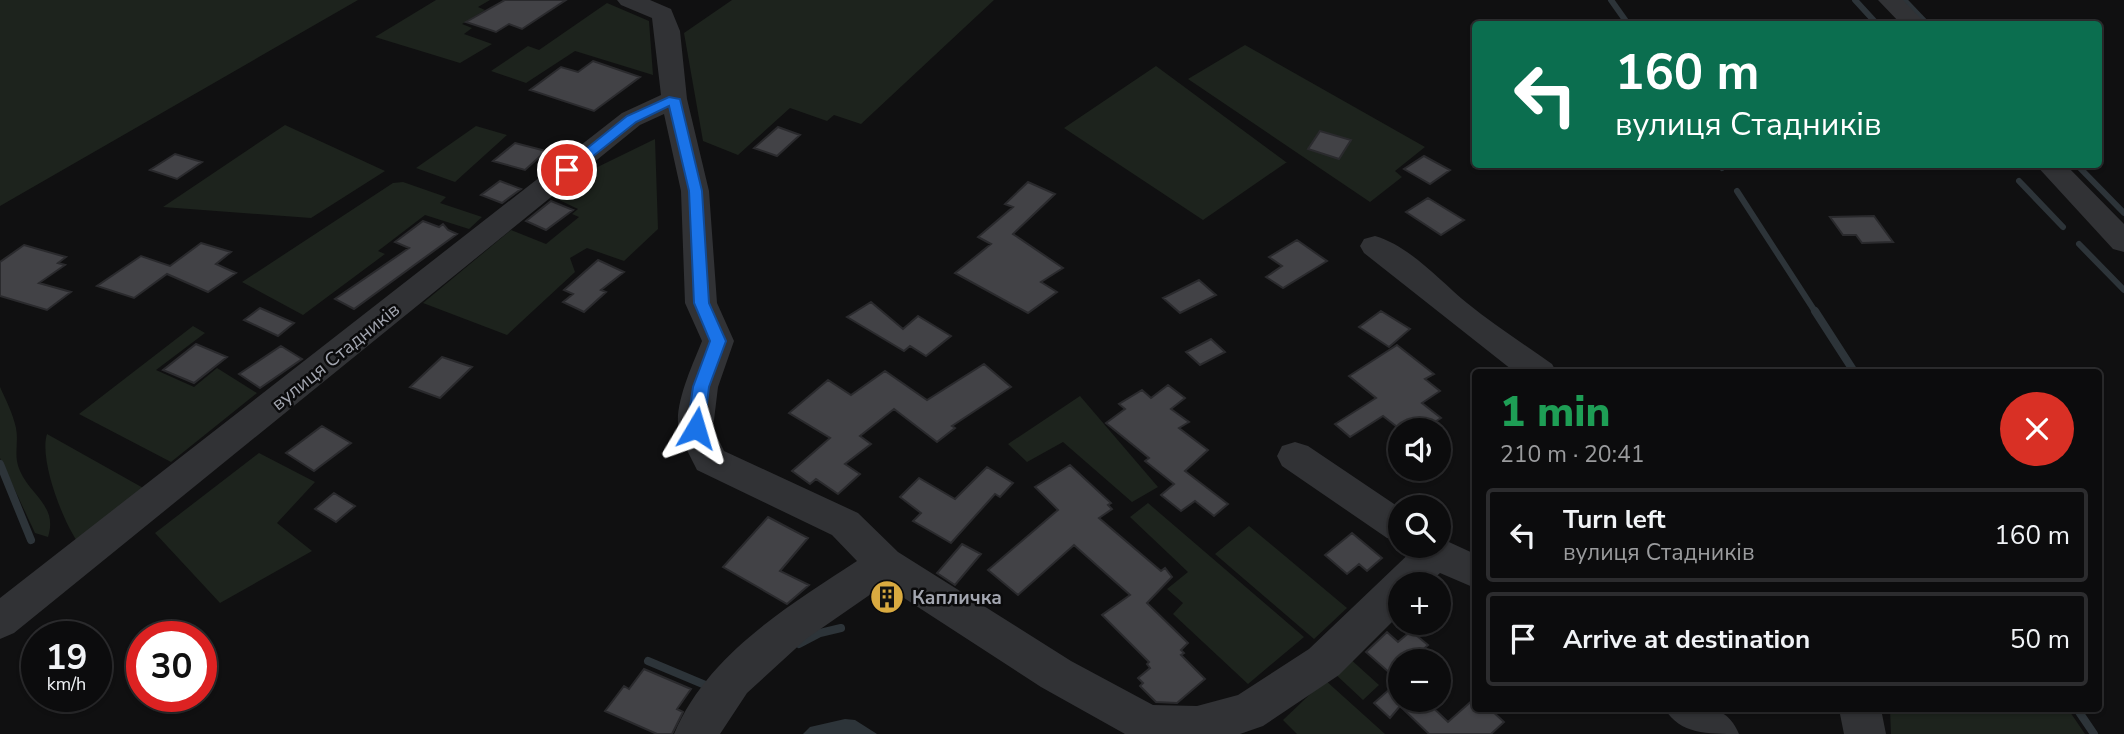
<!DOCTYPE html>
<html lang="en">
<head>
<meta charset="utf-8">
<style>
	body { margin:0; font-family:"Nunito Sans",sans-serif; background:#151516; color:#f1f3f6; height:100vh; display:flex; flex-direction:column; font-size:26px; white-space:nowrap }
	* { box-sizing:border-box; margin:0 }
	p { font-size:23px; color:#9a9b9d }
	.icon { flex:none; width:38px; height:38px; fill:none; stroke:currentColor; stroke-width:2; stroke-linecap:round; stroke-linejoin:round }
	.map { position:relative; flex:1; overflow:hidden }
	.sheet { position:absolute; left:1472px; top:369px; width:630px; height:343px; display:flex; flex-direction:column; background:#0c0c0d; border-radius:7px; box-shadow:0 2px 5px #0004,0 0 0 2px #2c2c2e }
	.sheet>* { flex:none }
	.banner { position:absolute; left:1472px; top:21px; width:630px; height:147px; border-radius:7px; box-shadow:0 2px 5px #0004,0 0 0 2px #2c2c2e; background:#0b6e4f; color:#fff; overflow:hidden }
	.controls { position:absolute; left:1388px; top:418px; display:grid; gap:14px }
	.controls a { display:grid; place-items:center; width:63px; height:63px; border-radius:50%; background:#0c0c0d; box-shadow:0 2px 5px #0004,0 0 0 2px #2c2c2e; font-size:35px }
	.speed { position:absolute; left:21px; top:621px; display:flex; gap:14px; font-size:35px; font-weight:700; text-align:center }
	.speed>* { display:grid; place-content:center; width:91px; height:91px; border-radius:50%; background:#0c0c0d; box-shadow:0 2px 5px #0004,0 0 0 2px #2c2c2e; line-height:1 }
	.speed small { font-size:18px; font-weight:400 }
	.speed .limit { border:10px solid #d22; background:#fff; color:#111 }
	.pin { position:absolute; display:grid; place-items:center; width:60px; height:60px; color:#fff; margin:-30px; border:4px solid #fff; border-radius:50%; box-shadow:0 2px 7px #0007 }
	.me { position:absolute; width:77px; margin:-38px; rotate:7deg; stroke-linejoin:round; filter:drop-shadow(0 0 5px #0008) }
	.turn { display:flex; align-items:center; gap:24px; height:147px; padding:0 28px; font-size:32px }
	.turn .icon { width:91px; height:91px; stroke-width:2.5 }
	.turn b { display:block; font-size:49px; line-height:60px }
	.round { display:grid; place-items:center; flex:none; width:74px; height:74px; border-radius:37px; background:#151516 }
	.summary { display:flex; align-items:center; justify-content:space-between; height:119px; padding:0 28px }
	h1 { font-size:42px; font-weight:800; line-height:52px; color:#1e9e55 }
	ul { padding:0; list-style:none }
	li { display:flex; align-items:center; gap:21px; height:94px; margin:0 14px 10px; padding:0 14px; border:4px solid #2c2c2e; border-radius:7px }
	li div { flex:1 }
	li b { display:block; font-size:26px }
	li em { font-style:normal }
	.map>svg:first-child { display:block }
	.green { fill:#1d231d }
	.water { fill:#2d3439 }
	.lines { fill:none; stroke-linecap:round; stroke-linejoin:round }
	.stream-far1 { stroke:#2d3439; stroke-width:6 }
	.stream { stroke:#2d3439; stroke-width:8 }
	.building { fill:#424246; stroke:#2a2a2d; stroke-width:2 }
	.minor { fill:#313235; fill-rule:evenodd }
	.route { fill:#1a73e8; stroke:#114b97; stroke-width:2 }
	.labels { text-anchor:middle; stroke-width:5; stroke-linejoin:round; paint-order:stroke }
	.street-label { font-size:19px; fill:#a3a6b0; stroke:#0b0b0c }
	.poi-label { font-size:19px; font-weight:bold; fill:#a3a6b0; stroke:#0b0b0c; text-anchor:start }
</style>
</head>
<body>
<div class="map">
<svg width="2124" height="734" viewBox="0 0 2124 734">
	<rect width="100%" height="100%" fill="#101011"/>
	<path class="green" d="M 0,0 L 358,0 L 0,206 Z
		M 436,0 L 490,0 L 478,7 L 485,10 L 462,24 L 472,28 L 464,34 L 492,44 L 460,63 L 375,37 Z
		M 732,0 L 994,0 L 861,124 L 834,115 L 827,121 L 790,108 L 738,155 L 703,141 L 684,33 Z
		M 607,3 L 649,21 L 653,75 L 575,51 L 526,83 L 491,71 L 528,46 L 539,50 Z
		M 1245,45 L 1425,147 L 1395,171 L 1402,177 L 1370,202 L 1188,79 Z
		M 1156,66 L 1286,162 L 1287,162 L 1203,220 L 1064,128 Z
		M 285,125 L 385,171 L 311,218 L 163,207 Z
		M 476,126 L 507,135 L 455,182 L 416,168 Z
		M 655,139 L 658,229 L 624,261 L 587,248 L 570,258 L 575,272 L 507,335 L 423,303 L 511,230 L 546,244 L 579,217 L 572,214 L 578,209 L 551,196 L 573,179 Z
		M 403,182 L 446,197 L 440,203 L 482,217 L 469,229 L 425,215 L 378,251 L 385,254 L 303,315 L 242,282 L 393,183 Z
		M 193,326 L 205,333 L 156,370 L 194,387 L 217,368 L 257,393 L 171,462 L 79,414 Z
		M 0,387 C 6,400 13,414 16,428 C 19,443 13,456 20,471 C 31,496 58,506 48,537 L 35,533 L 0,458 Z
		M 1080,396 L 1158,487 L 1132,502 L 1063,442 L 1027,462 L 1008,444 Z
		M 47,434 L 145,489 L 77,541 C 62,519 39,459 47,434 Z
		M 259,453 L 315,482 L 277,523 L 312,551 L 220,603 L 155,533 Z
		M 1148,503 L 1304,637 L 1248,684 L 1173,614 L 1183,603 L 1167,589 L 1188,572 L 1130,517 Z
		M 1249,526 L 1347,608 L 1314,639 L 1215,554 Z
		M 1348,657 L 1379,685 L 1363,700 L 1332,671 Z
		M 1325,680 L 1385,734 L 1297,734 L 1283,720 Z
		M 1890,709 L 2068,709 L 2085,734 L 1891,734 Z"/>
	<path class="water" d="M 845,719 L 855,720 L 877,734 L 803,734 L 810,727 Z"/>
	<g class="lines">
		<path class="stream-far1" d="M 1611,0 L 1628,24
			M 1855,0 L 1877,24
			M 1904,0 L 1927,24
			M 1720,164 L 1722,168
			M 2076,164 L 2124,213
			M 2019,181 L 2063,227
			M 1737,191 L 1816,313
			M 2079,244 L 2124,290"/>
		<path class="stream" d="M 1815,311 L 1855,373
			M 0,464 L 31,540
			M 799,644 L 820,633 L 841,628
			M 648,661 L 710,687
			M 2077,709 L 2094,734"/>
	</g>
	<path class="building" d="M 505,0 L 566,0 L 522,29 L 509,24 L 496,32 L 466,22 Z
		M 593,61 L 640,77 L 594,111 L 530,90 L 561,67 L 578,72 Z
		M 778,127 L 800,135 L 777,156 L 754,148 Z
		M 1320,131 L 1351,140 L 1339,159 L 1308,149 Z
		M 515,143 L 546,151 L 525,170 L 493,161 Z
		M 175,154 L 202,162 L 177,179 L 150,170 Z
		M 1424,156 L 1450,170 L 1430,184 L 1404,169 Z
		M 500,181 L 521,189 L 502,203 L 481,195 Z
		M 1028,182 L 1055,194 L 1013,234 L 1063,268 L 1041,282 L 1057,292 L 1028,313 L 955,273 L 991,244 L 978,237 L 1013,207 L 1005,204 Z
		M 1428,198 L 1464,220 L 1441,235 L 1406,212 Z
		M 551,201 L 573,210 L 546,230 L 526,221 Z
		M 1874,216 L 1893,242 L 1862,243 L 1856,235 L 1843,235 L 1830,217 Z
		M 423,221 L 439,227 L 443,224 L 448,230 L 457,234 L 354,309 L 335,299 L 409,248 L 395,242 Z
		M 1297,240 L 1327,261 L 1283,288 L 1266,277 L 1282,266 L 1269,257 Z
		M 201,243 L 231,252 L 216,264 L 236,273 L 208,292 L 167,274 L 134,298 L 97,286 L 141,256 L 170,266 Z
		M 24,245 L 66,257 L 58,263 L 65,265 L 39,283 L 71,292 L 47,310 L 0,296 L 0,262 Z
		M 598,260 L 624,272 L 601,290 L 606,292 L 584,312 L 563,302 L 573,294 L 564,290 Z
		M 1199,280 L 1216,295 L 1180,313 L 1163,298 Z
		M 871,302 L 903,329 L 918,316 L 951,336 L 926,356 L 910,346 L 904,351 L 847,317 Z
		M 260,308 L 294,323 L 278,336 L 244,320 Z
		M 1381,311 L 1410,329 L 1389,347 L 1359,327 Z
		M 1211,339 L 1225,352 L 1200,365 L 1186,352 Z
		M 196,344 L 227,357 L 194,383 L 163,370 Z
		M 1397,345 L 1434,374 L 1425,379 L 1440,391 L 1422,403 L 1441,418 L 1422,430 L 1401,430 L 1383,416 L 1350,437 L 1335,424 L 1376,398 L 1349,376 Z
		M 281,346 L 302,359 L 260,388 L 239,374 Z
		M 442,357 L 472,367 L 440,398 L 410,387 Z
		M 984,364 L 1011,387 L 952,426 L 955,428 L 937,442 L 894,409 L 860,436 L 871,444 L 845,464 L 860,474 L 838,494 L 816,479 L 810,484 L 792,471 L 830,438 L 789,413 L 828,380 L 851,395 L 885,371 L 927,400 Z
		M 1168,385 L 1185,398 L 1171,409 L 1189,422 L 1179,428 L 1208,450 L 1185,471 L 1228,504 L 1214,516 L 1195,501 L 1181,511 L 1161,495 L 1174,484 L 1145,461 L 1149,458 L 1106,423 L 1125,409 L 1119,404 L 1142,390 L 1151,398 Z
		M 322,426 L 351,443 L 314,471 L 286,453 Z
		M 1070,465 L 1111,503 L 1108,505 L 1112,509 L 1099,518 L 1161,571 L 1165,568 L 1172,577 L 1147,603 L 1188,643 L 1181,650 L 1184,653 L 1181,655 L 1205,679 L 1177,703 L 1156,702 L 1140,686 L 1143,683 L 1138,678 L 1150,668 L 1147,664 L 1149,662 L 1102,615 L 1130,595 L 1074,545 L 1018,595 L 988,570 L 1058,510 L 1035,487 Z
		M 987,467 L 1013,483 L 1000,497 L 995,494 L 951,543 L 913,521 L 921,513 L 900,497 L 919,478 L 955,499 Z
		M 334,493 L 355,506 L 336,522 L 315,509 Z
		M 768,517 L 808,538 L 780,571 L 809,585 L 787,604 L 723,567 Z
		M 1352,533 L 1382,558 L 1367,571 L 1359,564 L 1347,574 L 1325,555 Z
		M 962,544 L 981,554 L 955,585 L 937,573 Z
		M 884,588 L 900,599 L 890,608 L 877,606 L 874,601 L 874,595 Z
		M 1411,631 L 1428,645 L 1415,657 L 1420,662 L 1400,662 L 1400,700 L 1425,700 L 1448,722 L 1475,698 L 1475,709 L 1490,709 L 1504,722 L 1491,734 L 1429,734 L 1400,706 L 1390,718 L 1374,703 L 1399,681 L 1366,652 L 1387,632 L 1398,642 Z
		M 644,669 L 691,689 L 677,709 L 683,712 L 672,734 L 657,734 L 605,711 L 624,686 L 629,689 Z"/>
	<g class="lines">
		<path class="minor" d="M 617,0 L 650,0 L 671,9 L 680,31 L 687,99 L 709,191 L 717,303 L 734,341 L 718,387 L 713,428 L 724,451 L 858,513 L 898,552 L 1071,661 L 1153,705 L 1197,706 L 1238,695 L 1309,649 L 1417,546 L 1438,546 L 1438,537 L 1475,554 L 1475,588 L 1440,573 L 1428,584 L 1400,584 L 1400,614 L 1339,675 L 1263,726 L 1240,734 L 1125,734 L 1041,687 L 884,585 L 806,639 L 747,693 L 720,734 L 674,734 C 708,654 787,607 857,561 L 832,535 L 697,470 C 691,458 683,443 679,430 C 673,406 693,364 702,341 L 685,303 L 681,191 L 664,114 L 640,125 L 14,633 L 0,639 L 0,598 L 622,113 L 661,95 L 652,18 L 621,5 Z
			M 1878,0 L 1903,0 L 1926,24 L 1901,24 Z
			M 2035,164 L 2065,164 L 2124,224 L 2124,252 L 2113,249 Z
			M 1375,236 C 1410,246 1440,281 1467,303 C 1494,325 1524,344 1552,364 L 1557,373 L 1516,373 L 1364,253 L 1360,246 L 1364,239 Z
			M 1295,442 L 1308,446 L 1400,508 L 1400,542 L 1387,538 L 1282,466 L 1277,456 L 1282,446 Z
			M 1665,709 C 1697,708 1725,700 1739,734 C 1707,734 1680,734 1665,709 Z
			M 1839,709 L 1881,709 L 1886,734 L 1844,734 Z"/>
	</g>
	<path class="route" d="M 669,97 L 680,99 L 702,191 L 709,303 L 726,341 L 709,387 L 704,428 L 696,434 L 687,428 L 693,387 L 710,341 L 694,303 L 689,191 L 669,106 L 636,122 L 572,173 L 560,170 L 627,116 Z"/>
	<defs>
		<g id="building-disc" transform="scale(1.75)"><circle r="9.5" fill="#d9aa40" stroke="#0b0b0c"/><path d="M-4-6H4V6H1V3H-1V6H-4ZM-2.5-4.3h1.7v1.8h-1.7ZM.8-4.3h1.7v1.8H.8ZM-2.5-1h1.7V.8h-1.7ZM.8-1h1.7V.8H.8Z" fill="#111"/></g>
	</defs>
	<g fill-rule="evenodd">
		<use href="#building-disc" x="887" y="597"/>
	</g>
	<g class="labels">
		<g class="street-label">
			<text transform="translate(335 356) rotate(-39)" y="7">вулиця Стадників</text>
		</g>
		<g class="poi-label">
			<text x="912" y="604">Капличка</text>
		</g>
	</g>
</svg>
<div class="controls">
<a><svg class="icon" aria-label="sound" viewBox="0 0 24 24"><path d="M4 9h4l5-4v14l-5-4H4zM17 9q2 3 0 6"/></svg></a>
<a><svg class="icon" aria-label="search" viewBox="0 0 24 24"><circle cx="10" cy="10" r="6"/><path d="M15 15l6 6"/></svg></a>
<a>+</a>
<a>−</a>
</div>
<div class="speed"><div>19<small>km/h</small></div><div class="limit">30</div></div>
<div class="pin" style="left:567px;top:170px;background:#d93025"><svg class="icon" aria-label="arrive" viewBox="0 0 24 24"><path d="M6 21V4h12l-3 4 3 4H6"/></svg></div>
<svg class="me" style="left:696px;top:428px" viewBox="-20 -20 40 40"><path d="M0-17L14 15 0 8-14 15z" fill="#1a73e8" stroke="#fff" stroke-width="4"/></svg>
<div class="banner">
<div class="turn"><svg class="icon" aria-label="left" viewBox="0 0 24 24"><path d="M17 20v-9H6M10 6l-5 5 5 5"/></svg><div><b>160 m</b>вулиця Стадників</div></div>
</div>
<section class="sheet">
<div class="summary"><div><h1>1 min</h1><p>210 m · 20:41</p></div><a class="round" style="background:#d93025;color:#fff"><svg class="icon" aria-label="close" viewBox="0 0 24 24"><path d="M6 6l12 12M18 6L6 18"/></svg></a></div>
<ul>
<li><svg class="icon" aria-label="left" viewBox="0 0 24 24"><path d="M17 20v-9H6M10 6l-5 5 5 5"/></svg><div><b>Turn left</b><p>вулиця Стадників</p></div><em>160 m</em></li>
<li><svg class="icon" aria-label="arrive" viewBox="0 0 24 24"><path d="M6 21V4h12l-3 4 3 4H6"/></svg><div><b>Arrive at destination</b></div><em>50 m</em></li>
</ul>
</section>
</div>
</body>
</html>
